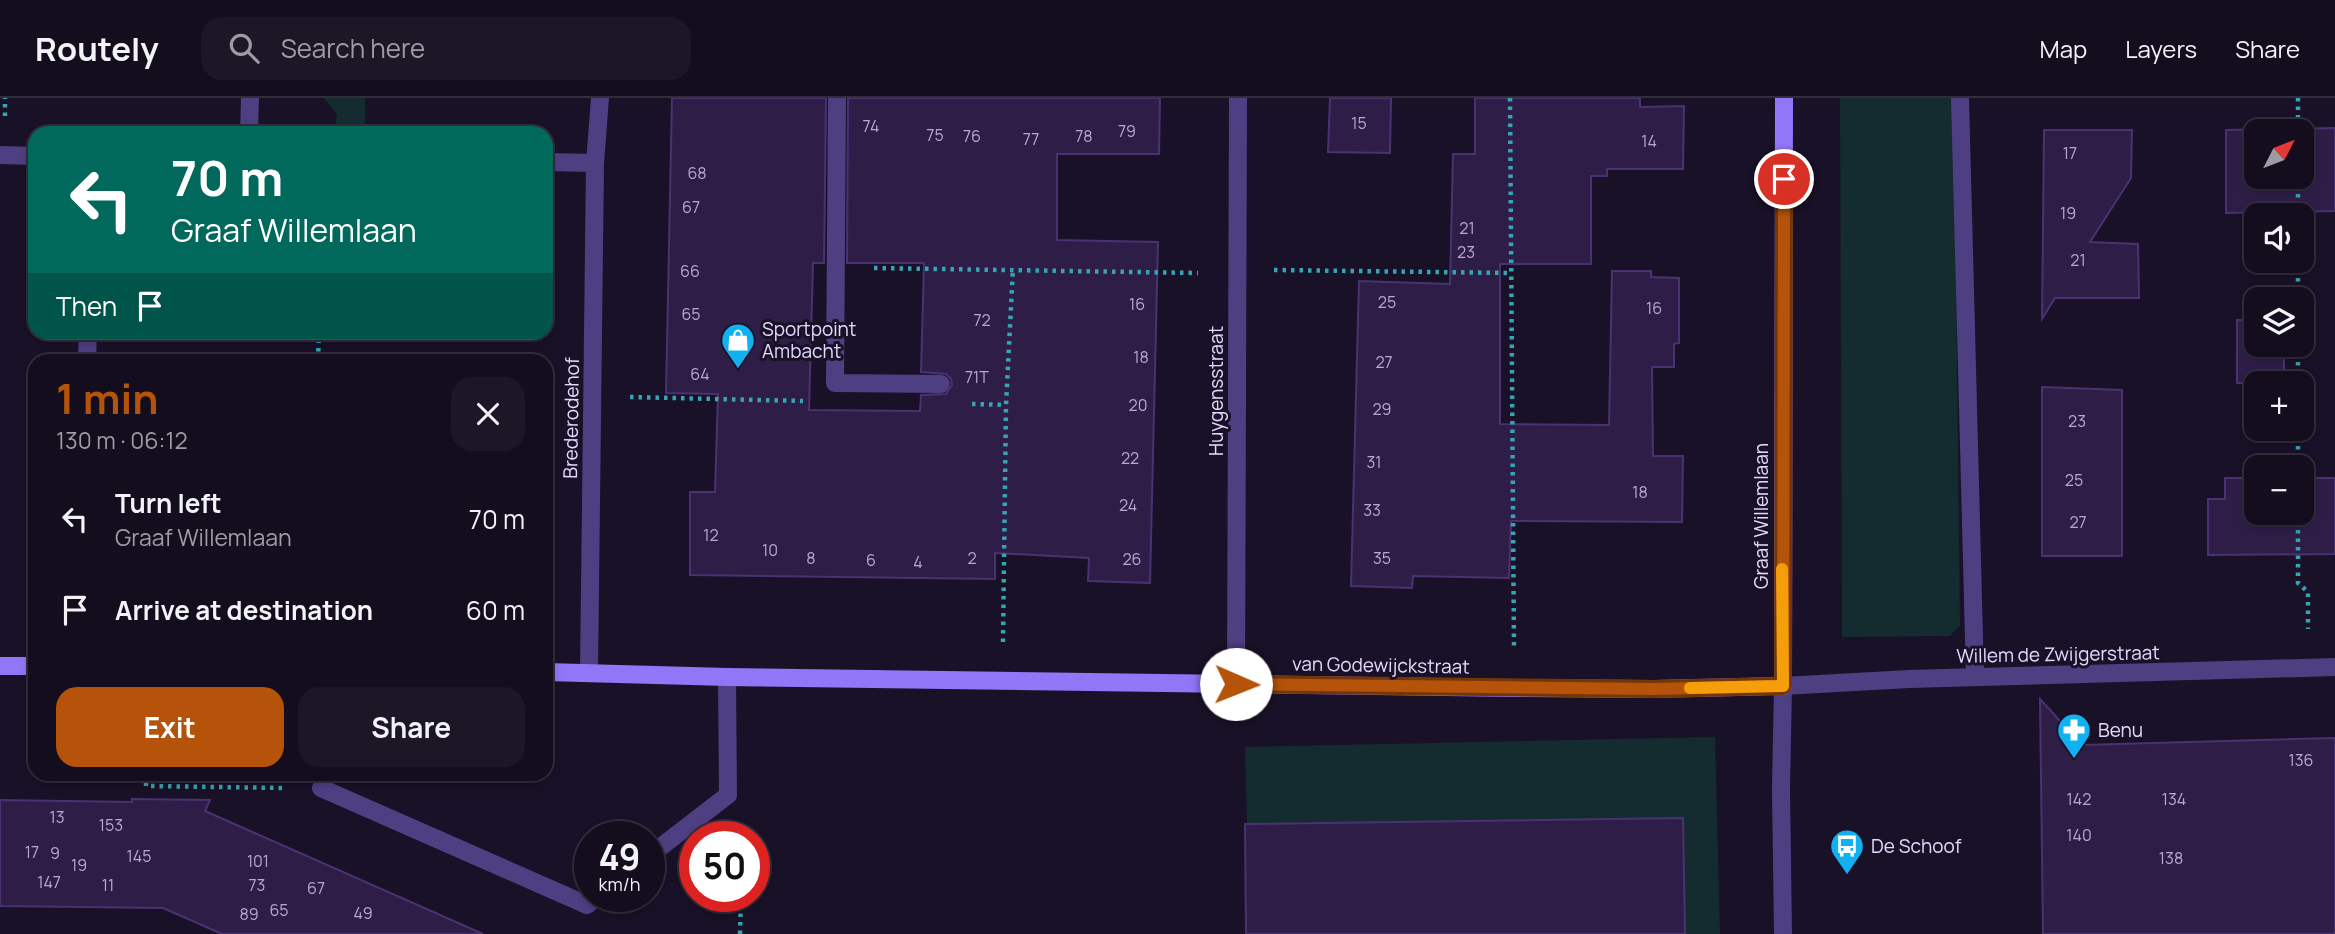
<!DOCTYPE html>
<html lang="en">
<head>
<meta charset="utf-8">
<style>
	body { margin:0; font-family:Manrope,sans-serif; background:#1c1626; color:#f1f3f6; height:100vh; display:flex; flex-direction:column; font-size:26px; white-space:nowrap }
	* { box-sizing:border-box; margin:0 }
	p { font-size:23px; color:#9d9ca4 }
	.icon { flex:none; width:38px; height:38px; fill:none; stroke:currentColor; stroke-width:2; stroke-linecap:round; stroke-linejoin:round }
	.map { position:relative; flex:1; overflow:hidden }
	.sheet { position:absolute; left:28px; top:256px; width:525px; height:427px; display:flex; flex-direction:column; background:#130d1d; border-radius:21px; box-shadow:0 4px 10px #0003,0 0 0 2px #322d3b }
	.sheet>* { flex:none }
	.hud { position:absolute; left:28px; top:28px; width:525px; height:214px; border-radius:21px; box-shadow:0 4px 10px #0003,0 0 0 2px #322d3b; background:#00695c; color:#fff; overflow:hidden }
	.needle { width:46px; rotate:48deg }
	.fabs { position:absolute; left:2244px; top:21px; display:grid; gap:14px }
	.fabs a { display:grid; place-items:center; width:70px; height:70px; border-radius:14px; background:#130d1d; box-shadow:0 4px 10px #0003,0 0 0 2px #322d3b; font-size:35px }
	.speed { position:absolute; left:574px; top:723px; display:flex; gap:14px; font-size:35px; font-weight:700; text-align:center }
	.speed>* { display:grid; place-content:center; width:91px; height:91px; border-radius:50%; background:#130d1d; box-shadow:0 4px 10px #0003,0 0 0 2px #322d3b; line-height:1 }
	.speed small { font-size:18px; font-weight:400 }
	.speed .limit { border:10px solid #d22; background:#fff; color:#111 }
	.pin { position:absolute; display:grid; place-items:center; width:60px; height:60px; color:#fff; margin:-30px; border:4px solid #fff; border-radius:50%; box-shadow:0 2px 7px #0007 }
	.me { position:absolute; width:77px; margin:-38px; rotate:91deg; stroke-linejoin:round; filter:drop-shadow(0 0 5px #0008) }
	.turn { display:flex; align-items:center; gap:24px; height:147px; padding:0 28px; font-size:32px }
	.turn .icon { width:91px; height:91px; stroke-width:2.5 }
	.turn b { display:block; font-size:49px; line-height:60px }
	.then { display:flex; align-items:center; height:66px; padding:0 28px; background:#0003; gap:14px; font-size:26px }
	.round { display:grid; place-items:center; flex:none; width:74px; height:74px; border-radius:21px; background:#1c1626 }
	.summary { display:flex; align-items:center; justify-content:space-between; height:119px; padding:0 28px }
	h1 { font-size:42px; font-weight:700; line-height:52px; color:#b45309 }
	.cta { display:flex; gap:14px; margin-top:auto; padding:14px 28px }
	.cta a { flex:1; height:80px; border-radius:21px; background:#b45309; color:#fff; font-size:28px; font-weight:700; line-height:80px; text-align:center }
	.cta a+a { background:#1c1626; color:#f1f3f6 }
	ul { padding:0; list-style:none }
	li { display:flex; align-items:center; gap:21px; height:91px; padding:0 28px }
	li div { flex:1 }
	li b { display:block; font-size:26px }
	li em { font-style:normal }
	header { display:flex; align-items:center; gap:42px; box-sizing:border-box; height:98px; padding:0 35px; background:#130d1d; border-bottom:2px solid #322d3b }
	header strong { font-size:33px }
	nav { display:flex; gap:38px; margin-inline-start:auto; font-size:24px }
	.search { width:490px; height:63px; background:#1c1626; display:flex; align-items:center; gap:18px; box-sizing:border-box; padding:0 24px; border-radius:21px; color:#9d9ca4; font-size:26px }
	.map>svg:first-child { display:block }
	.green { fill:#142c30 }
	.building { fill:#2e1e47; stroke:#4a3271; stroke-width:2; fill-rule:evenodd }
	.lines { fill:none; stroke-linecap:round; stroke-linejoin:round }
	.path { stroke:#37a3b3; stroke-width:4.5; stroke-dasharray:3.5 5; stroke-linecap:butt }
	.service { stroke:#4e3f83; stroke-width:18 }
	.minor { stroke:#4e3f83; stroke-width:18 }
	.tertiary { stroke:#4e3f83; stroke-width:18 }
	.secondary { stroke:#9176f7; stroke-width:18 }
	.route-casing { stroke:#753606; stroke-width:18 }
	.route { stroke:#b45309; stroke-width:12 }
	.slow { stroke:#f59e0b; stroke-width:12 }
	.labels { text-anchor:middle; stroke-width:6; stroke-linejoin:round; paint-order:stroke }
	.number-label { font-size:16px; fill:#b6aad0 }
	.poi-label { font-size:19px; fill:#e4d9fd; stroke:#191127; text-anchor:start }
	.street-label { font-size:19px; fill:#e4d9fd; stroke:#191127 }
</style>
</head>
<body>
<header>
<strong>Routely</strong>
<div class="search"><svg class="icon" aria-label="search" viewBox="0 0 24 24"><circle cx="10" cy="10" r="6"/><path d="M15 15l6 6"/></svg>Search here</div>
<nav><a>Map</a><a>Layers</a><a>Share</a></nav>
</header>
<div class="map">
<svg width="2335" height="836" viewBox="0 0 2335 836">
	<rect width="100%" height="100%" fill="#191127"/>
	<path class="green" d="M 324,0 L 365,0 L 365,35 L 334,35 L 337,16 Z
		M 1840,0 L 1954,0 L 1960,527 L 1950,538 L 1842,539 Z
		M 1715,639 L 1720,836 L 1250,836 L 1245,649 Z"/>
	<path class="building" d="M 672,0 L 826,0 L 824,165 L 813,165 L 809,312 L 920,313 L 921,297 L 946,296 L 952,287 L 951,281 L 946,276 L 921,274 L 924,165 L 847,165 L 848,0 L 1160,0 L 1159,56 L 1057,56 L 1057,142 L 1158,144 L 1150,485 L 1088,483 L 1089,460 L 995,455 L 995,481 L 690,477 L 690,394 L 715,394 L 718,296 L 666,295 Z
		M 1330,0 L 1391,0 L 1390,55 L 1328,54 Z
		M 1475,0 L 1640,0 L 1640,9 L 1684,8 L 1683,71 L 1607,71 L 1607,78 L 1591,78 L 1591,166 L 1500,166 L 1500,326 L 1609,327 L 1612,173 L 1651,173 L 1651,179 L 1679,180 L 1679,245 L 1674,246 L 1674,269 L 1652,269 L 1653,358 L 1683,358 L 1682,424 L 1511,423 L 1509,480 L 1413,478 L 1412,490 L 1351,488 L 1359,183 L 1450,186 L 1453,56 L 1475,56 Z
		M 2335,30 L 2335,113 L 2226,115 L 2226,32 ZM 2256,33 L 2301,33 L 2301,79 L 2256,79 Z
		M 2044,32 L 2132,32 L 2131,80 L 2090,144 L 2138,146 L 2139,200 L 2055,200 L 2042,221 Z
		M 2237,222 L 2256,222 L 2256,247 L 2284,247 L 2284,285 L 2237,285 Z
		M 2042,289 L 2122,292 L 2122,458 L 2042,458 Z
		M 2225,380 L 2256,380 L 2256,415 L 2301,415 L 2301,380 L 2335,380 L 2335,456 L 2208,457 L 2208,401 L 2225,401 Z
		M 2040,601 L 2082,647 L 2335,640 L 2335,836 L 2043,836 Z
		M 132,701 L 210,702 L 205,713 L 483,836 L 222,836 L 163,810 L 0,808 L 0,702 L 132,704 Z
		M 1683,720 L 1685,836 L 1246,836 L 1245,726 Z"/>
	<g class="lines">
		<path class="path" d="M 1510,0 L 1514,550
			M 2298,0 L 2298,33
			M 5,18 L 5,0
			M 2298,79 L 2298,117
			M 2298,163 L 2298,201
			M 874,170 L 1198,175
			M 1274,172 L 1511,175
			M 2298,247 L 2298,285
			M 318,262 L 319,234
			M 630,299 L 803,303
			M 972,306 L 1006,307
			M 2298,331 L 2298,369
			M 2298,415 L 2298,485 L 2308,494 L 2308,531
			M 1003,544 L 1006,307 L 1013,170
			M 146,676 L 146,688 L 285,690
			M 740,836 L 741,798"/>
		<path class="service" d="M 837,0 L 835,285 L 941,286"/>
		<path class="minor" d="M 1960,0 L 1975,579
			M 249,35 L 250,0
			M 0,57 L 35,58
			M 546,64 L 595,65
			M 87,262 L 88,234
			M 589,575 L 595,65 L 600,0
			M 1236,586 L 1238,0
			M 1783,588 L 1909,581 L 2335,569
			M 321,690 L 587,807 L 598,798
			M 649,758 L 728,697 L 727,579"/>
		<path class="tertiary" d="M 1783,588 L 1781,691 L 1783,836"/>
		<path class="secondary" d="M 0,568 L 35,568
			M 546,574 L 727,579 L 1514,590 L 1654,591 L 1783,588 L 1784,0"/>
	</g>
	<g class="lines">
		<g class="route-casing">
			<path id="route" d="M 1236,586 L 1654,591 L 1783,588 L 1784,81"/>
		</g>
		<use href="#route" class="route"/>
		<path class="slow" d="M 1690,590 L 1783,588 L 1782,471"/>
	</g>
	<defs>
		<g id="shop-pin" transform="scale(1.75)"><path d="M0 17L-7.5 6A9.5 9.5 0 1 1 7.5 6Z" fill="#11b1f1" stroke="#191127"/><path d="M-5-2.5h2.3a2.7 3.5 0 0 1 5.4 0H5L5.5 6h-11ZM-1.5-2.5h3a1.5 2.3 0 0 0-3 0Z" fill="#fff"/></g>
		<g id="pharmacy-pin" transform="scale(1.75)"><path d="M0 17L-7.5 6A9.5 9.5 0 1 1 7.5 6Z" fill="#11b1f1" stroke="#191127"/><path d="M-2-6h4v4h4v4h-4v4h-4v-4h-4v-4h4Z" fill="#fff"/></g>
		<g id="bus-pin" transform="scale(1.75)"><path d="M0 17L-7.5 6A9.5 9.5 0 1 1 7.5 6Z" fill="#11b1f1" stroke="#191127"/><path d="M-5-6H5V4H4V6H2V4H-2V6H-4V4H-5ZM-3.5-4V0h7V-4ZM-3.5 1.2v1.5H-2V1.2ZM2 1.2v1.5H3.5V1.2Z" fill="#fff"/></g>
	</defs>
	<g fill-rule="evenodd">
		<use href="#shop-pin" x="738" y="242"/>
		<use href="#pharmacy-pin" x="2074" y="632"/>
		<use href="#bus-pin" x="1847" y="748"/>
	</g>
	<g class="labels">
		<g class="number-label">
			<text x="1359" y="31">15</text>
			<text x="871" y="34">74</text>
			<text x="1127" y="39">79</text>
			<text x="935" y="43">75</text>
			<text x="972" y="44">76</text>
			<text x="1084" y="44">78</text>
			<text x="1031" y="47">77</text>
			<text x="1649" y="49">14</text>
			<text x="2070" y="61">17</text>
			<text x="697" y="81">68</text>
			<text x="691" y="115">67</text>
			<text x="2068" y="121">19</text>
			<text x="1467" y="136">21</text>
			<text x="1466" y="160">23</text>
			<text x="2078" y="168">21</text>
			<text x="690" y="179">66</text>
			<text x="1387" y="210">25</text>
			<text x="1137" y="212">16</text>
			<text x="1654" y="216">16</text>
			<text x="691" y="222">65</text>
			<text x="982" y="228">72</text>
			<text x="1141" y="265">18</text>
			<text x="1384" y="270">27</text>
			<text x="700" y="282">64</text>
			<text x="977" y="285">71T</text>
			<text x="1138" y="313">20</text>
			<text x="1382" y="317">29</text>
			<text x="2077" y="329">23</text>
			<text x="1130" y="366">22</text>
			<text x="1374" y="370">31</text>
			<text x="2074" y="388">25</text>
			<text x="1640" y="400">18</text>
			<text x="1128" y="413">24</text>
			<text x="1372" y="418">33</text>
			<text x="2078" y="430">27</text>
			<text x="711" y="443">12</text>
			<text x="770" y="458">10</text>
			<text x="811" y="466">8</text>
			<text x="972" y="466">2</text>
			<text x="1382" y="466">35</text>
			<text x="1132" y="467">26</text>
			<text x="871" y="468">6</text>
			<text x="918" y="470">4</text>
			<text x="2301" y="668">136</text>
			<text x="2079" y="707">142</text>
			<text x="2174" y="707">134</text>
			<text x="57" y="725">13</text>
			<text x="111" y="733">153</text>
			<text x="2079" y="743">140</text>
			<text x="32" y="760">17</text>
			<text x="55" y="761">9</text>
			<text x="139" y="764">145</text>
			<text x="2171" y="766">138</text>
			<text x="258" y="769">101</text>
			<text x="79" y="773">19</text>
			<text x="49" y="790">147</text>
			<text x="108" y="793">11</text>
			<text x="257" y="793">73</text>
			<text x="316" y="796">67</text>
			<text x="279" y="818">65</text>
			<text x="363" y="821">49</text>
			<text x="249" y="822">89</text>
		</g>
		<g class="poi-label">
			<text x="762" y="238">Sportpoint<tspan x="762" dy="22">Ambacht</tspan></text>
			<text x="2098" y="639">Benu</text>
			<text x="1871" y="755">De Schoof</text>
		</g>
		<g class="street-label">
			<text transform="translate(1216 293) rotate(-90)" y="7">Huygensstraat</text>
			<text transform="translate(571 320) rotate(-89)" y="7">Brederodehof</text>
			<text transform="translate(1761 418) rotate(-90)" y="7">Graaf Willemlaan</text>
			<text transform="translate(2058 556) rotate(-1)" y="7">Willem de Zwijgerstraat</text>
			<text transform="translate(1381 567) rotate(1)" y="7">van Godewijckstraat</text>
		</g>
	</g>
</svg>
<div class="fabs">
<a><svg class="needle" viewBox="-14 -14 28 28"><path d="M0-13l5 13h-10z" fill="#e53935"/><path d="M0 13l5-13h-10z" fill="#9d9ca4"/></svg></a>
<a><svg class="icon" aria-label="sound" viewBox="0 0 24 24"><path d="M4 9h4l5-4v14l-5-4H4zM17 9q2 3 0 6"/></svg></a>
<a><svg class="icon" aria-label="layers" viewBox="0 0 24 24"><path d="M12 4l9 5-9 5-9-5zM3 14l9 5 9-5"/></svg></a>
<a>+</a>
<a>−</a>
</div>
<div class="speed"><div>49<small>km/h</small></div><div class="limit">50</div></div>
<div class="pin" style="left:1784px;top:81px;background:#d93025"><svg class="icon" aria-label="arrive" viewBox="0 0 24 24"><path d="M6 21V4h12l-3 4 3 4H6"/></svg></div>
<svg class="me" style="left:1236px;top:586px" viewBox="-20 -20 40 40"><circle r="19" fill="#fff"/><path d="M0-13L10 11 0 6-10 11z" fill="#b45309"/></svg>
<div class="hud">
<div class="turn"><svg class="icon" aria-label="left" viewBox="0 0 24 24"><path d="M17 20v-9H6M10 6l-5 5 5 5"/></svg><div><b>70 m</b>Graaf Willemlaan</div></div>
<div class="then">Then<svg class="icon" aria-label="arrive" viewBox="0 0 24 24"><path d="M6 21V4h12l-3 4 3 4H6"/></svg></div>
</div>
<section class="sheet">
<div class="summary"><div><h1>1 min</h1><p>130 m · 06:12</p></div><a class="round"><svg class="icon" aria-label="close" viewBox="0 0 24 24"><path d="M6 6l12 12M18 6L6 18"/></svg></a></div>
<ul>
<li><svg class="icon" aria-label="left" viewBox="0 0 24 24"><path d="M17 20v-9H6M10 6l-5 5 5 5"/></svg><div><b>Turn left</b><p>Graaf Willemlaan</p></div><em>70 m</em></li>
<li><svg class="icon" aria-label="arrive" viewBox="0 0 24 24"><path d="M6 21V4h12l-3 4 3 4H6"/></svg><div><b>Arrive at destination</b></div><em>60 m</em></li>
</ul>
<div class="cta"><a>Exit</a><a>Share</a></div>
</section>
</div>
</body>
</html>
